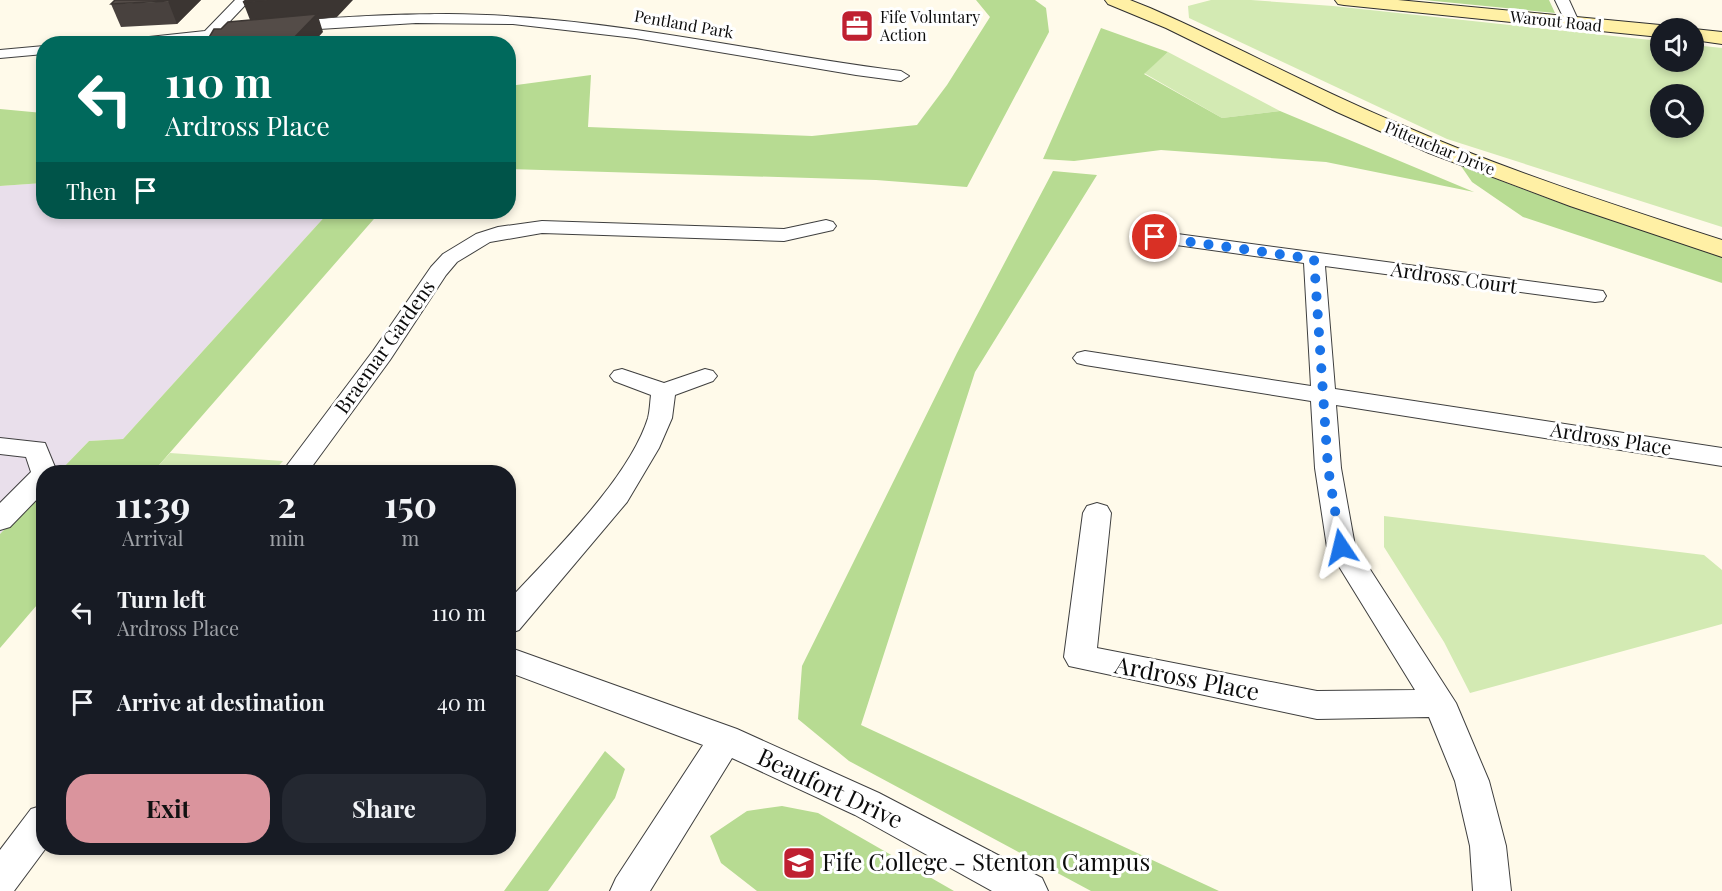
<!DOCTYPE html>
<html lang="en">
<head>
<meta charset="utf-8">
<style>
	body { margin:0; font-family:"Playfair Display",serif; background:#242831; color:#f1f3f6; height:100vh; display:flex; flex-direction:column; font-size:22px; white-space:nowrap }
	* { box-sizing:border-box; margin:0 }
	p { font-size:20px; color:#9ea1a6 }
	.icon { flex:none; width:33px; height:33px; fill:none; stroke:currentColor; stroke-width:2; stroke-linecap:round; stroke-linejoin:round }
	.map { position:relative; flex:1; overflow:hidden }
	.side { position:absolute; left:36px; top:465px; width:480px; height:390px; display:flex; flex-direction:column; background:#171b24; border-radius:24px; box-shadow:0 3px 9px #0003 }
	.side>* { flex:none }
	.hud { position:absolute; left:36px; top:36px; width:480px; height:183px; border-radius:24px; box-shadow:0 3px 9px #0003; background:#00695c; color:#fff; overflow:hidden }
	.tools { position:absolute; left:1650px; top:18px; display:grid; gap:12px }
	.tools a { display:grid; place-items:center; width:54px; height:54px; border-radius:50%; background:#171b24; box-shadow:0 3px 9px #0003; font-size:30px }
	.pin { position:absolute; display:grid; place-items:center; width:51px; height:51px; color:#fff; margin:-26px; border:3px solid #fff; border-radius:50%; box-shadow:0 2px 6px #0007 }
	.me { position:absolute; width:66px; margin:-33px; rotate:350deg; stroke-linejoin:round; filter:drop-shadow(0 0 4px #0008) }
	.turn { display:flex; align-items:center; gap:21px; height:126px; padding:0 30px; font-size:27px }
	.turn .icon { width:78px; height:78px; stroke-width:2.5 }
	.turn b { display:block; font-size:42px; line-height:51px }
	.then { display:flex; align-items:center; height:57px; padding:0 30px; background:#0003; gap:12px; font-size:22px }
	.eta { display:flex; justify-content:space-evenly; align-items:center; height:102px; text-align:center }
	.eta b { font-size:36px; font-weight:700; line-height:42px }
	.cta { display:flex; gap:12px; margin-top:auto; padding:12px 30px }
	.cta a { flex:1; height:69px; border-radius:24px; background:#da949d; color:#111; font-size:24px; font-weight:700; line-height:69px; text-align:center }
	.cta a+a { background:#242831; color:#f1f3f6 }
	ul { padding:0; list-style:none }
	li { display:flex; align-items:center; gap:18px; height:90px; padding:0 30px }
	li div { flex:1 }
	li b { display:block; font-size:22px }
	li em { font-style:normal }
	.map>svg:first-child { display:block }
	.industrial { fill:#e9dfeb }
	.green { fill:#d3eab3; fill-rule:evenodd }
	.forest { fill:#b7db92 }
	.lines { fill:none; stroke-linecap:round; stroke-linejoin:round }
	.street-casing { stroke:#3f3f3f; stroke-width:2 }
	.secondary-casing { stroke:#2e2e2e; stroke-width:2 }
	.street { fill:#fff; fill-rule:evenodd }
	.secondary { fill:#fff0a5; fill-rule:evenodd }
	.wall { fill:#48413e }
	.shaded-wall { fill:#3b3532 }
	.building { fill:#544c48; stroke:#3b3532; stroke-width:1.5 }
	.route { stroke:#1a73e8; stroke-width:10; stroke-dasharray:0 18 }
	.labels { text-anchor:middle; stroke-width:6; stroke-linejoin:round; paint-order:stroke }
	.far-poi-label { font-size:16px; fill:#0c0c0c; stroke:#fff; text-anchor:start }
	.far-street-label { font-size:16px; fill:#0c0c0c; stroke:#fff }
	.street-label { font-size:20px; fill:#0c0c0c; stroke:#fff }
	.near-street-label { font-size:24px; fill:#0c0c0c; stroke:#fff }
	.near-poi-label { font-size:24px; fill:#0c0c0c; stroke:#fff; text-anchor:start }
</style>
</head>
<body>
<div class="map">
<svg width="1722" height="891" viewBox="0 0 1722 891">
	<rect width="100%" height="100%" fill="#fffaea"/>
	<path class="industrial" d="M 43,183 L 44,212 L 329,212 L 123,439 L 89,441 L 59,472 L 44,472 L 43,489 L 0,534 L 0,186 Z"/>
	<path class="green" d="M 1211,0 L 1251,0 L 1333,6 L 1660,41 L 1660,62 L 1694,62 L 1694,45 L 1722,48 L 1722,227 L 1447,139 L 1189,18 L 1188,6 ZM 1694,94 L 1694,128 L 1660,128 L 1660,94 Z
		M 1168,52 L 1280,111 L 1222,118 L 1144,73 Z
		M 170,453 L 283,461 L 273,472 L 153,472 Z
		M 1384,516 L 1704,555 L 1722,570 L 1722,624 L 1470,693 L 1444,642 L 1384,547 Z"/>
	<path class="forest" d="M 976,0 L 1035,0 L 1046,8 L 1049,32 L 967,187 L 876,180 L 509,169 L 509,86 L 591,75 L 588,127 L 812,136 L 917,125 L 947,85 L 990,17 Z
		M 1424,0 L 1549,0 L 1555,13 Z
		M 1101,28 L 1168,52 L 1144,74 L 1222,118 L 1280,111 L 1474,192 L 1326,162 L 1161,150 L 1074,161 L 1043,159 Z
		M 0,109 L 43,113 L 43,183 L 0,186 Z
		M 1461,166 L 1571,207 L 1722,256 L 1722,283 L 1523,217 L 1472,182 Z
		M 1053,171 L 1097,175 L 975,372 L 861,725 L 1219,891 L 1091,891 L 849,761 L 798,719 L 802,666 L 957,353 Z
		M 329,212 L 380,212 L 153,472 L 59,472 L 89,441 L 123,439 Z
		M 43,489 L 43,598 L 0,648 L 0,534 Z
		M 605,751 L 625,769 L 615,798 L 548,891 L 504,891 Z
		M 782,806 L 818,813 L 954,891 L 757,891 L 721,863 L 710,836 L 747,811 Z"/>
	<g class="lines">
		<g class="street-casing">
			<path id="street" d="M 235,0 L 250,0 L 214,38 L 168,44 L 114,44 L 121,40 L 205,31 Z
				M 1555,0 L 1569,0 L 1579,22 L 1577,25 L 1567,25 Z
				M 448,14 C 601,15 750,52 901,71 L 909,76 L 901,81 L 856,75 L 635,38 L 513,24 L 416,23 L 287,31 L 280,27 C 290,16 425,14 448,14 Z
				M 44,46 L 44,54 L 0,58 L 0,50 Z
				M 826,220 L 833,222 L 836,226 L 833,230 L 784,241 L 542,233 L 490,242 L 457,262 L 446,275 L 390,360 L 308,472 L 282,472 L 373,351 L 431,267 L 443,254 L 476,234 L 498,227 L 542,221 L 784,229 Z
				M 1155,231 L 1603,291 L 1606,296 L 1603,301 L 1595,302 L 1325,266 L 1335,389 L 1722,448 L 1722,466 L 1336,405 L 1341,468 L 1355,546 L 1456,703 L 1489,781 L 1506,846 L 1511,891 L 1473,891 L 1470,846 L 1455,781 L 1429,717 L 1317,719 L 1069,666 L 1064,657 L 1083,513 L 1087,506 L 1097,503 L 1107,506 L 1111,513 L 1097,648 L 1317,691 L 1415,690 L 1327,547 L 1315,468 L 1311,401 L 1085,365 L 1077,363 L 1073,358 L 1077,353 L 1085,351 L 1311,386 L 1304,263 L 1148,241 L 1145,237 L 1148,233 Z
				M 622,369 L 664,383 L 705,369 L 713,371 L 717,376 L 713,381 L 675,395 L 672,418 L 659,448 L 627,502 L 519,630 L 508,634 L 508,601 C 552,553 629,479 648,418 C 650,410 650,402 651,395 L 614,381 L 610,376 L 614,371 Z
				M 0,438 L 45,443 L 57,472 L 44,472 L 44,492 L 10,527 L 0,530 L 0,503 L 31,472 L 26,457 L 0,454 Z
				M 508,647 L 737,729 L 879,793 L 1042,878 L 1048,891 L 992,891 L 855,815 L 732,758 L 650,891 L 610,891 L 616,878 L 703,745 L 508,672 Z
				M 44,805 L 44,848 L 46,848 L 14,891 L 0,891 L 0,850 L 31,809 Z"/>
		</g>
		<g class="secondary-casing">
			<path id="secondary" d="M 1105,0 L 1130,0 L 1150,8 C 1233,44 1313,88 1397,123 C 1503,169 1613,205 1722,240 L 1722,257 L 1570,206 L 1429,153 L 1337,112 L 1166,28 L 1108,4 Z
				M 1335,0 L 1398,0 L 1660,25 L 1668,28 L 1660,28 L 1660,37 L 1344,5 L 1338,4 Z
				M 1694,29 L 1722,32 L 1722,44 L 1694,40 Z"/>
		</g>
		<use href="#street" class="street"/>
		<use href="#secondary" class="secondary"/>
	</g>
	<path class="wall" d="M 201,0 L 177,24 L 121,27 L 111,4 Z"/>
	<path class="shaded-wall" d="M 169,0 L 201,0 L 177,24 L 168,1 Z
		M 267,0 L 353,0 L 337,17 L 319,19 L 323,32 L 312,44 L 288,44 L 252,25 L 243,2 Z"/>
	<path class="building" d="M 115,0 L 169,0 L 168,1 L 111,4 Z
		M 246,0 L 267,0 L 243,2 Z
		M 317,14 L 288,44 L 205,44 L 214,29 L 221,29 L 228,22 Z"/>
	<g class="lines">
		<path class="route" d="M 1155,237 L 1314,259 L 1328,468 L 1341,547"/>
	</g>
	<defs>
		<g id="office-square" transform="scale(1.725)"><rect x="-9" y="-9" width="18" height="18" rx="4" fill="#bf2031" stroke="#fff"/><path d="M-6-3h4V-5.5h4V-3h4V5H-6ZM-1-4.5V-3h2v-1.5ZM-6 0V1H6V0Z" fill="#fff"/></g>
		<g id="university-square" transform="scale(1.725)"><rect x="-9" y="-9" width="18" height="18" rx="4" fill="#bf2031" stroke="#fff"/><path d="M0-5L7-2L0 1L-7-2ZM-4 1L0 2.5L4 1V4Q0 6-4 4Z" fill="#fff"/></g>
	</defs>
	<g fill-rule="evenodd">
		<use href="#office-square" x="857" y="26"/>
		<use href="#university-square" x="799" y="863"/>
	</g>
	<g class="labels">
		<g class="far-poi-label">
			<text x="880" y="23">Fife Voluntary<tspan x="880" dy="18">Action</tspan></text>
		</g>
		<g class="far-street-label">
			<text transform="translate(1556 21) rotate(6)" y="6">Warout Road</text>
			<text transform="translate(684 24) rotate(10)" y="6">Pentland Park</text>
			<text transform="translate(1440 148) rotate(22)" y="6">Pitteuchar Drive</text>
		</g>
		<g class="street-label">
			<text transform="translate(1454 278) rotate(8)" y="7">Ardross Court</text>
			<text transform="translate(385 347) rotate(-55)" y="7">Braemar Gardens</text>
			<text transform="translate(1611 439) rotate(9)" y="7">Ardross Place</text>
		</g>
		<g class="near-street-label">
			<text transform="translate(1187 679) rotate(11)" y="8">Ardross Place</text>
			<text transform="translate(830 789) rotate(25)" y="8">Beaufort Drive</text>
		</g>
		<g class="near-poi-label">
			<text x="822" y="871">Fife College - Stenton Campus</text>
		</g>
	</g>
</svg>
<div class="tools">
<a><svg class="icon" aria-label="sound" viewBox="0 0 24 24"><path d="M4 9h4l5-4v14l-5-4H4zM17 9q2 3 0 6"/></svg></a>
<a><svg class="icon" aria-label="search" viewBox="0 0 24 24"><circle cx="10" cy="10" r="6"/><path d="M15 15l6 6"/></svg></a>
</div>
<div class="pin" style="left:1155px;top:237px;background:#d93025"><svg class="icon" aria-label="arrive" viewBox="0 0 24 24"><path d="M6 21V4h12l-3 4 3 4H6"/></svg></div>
<svg class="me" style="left:1341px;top:547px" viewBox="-20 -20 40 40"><path d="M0-17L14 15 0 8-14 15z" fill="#1a73e8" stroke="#fff" stroke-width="4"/></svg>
<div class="hud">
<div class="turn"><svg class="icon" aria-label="left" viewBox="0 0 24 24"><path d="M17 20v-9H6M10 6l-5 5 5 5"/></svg><div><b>110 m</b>Ardross Place</div></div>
<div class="then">Then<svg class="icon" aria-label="arrive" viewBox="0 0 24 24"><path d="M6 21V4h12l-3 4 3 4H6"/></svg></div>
</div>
<section class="side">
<div class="eta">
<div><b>11:39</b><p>Arrival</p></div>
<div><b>2</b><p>min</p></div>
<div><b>150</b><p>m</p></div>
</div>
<ul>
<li><svg class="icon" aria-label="left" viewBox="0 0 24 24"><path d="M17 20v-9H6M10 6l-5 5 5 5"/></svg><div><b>Turn left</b><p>Ardross Place</p></div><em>110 m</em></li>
<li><svg class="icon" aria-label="arrive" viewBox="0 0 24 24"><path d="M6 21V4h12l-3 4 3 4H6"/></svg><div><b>Arrive at destination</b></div><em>40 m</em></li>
</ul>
<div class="cta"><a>Exit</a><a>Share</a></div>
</section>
</div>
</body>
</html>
